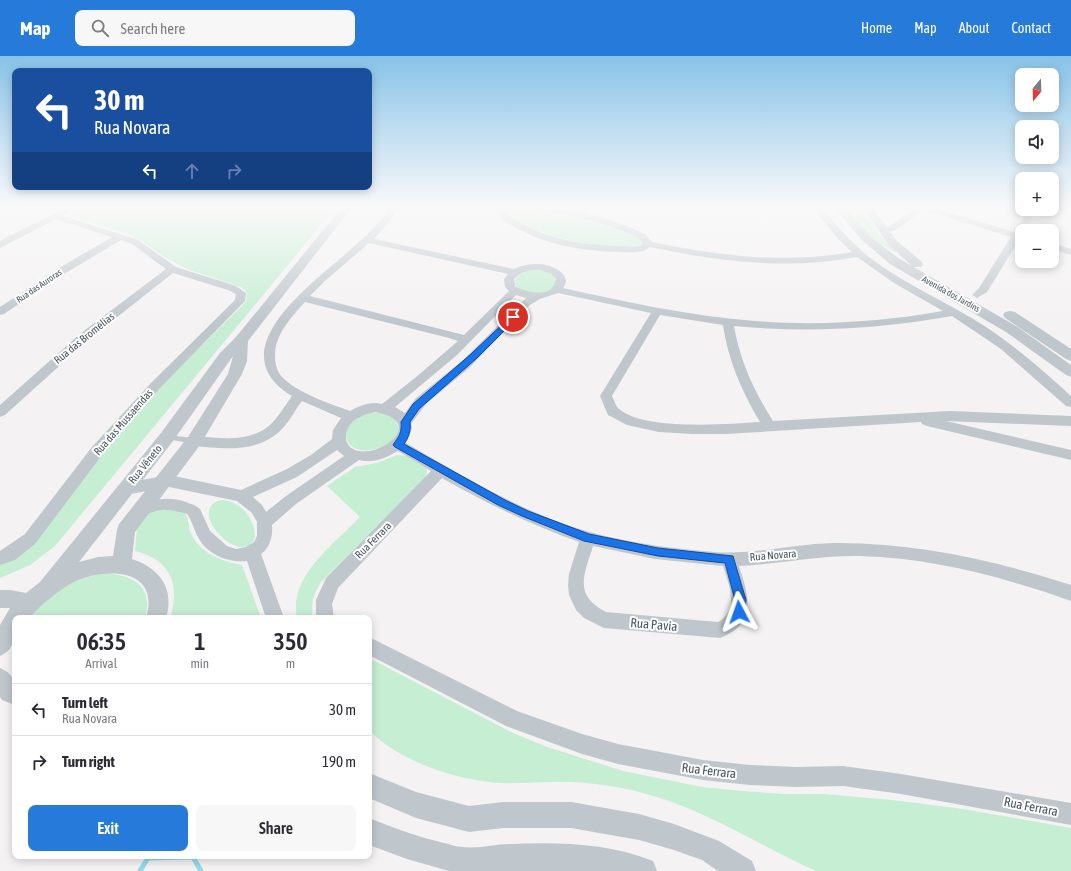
<!DOCTYPE html>
<html lang="en">
<head>
<meta charset="utf-8">
<style>
	body { margin:0; font-family:"Asap Condensed",sans-serif; background:#f7f7f7; color:#2b2b33; height:100vh; display:flex; flex-direction:column; font-size:15px; white-space:nowrap }
	* { box-sizing:border-box; margin:0 }
	p { font-size:13px; color:#7c7c81 }
	.icon { flex:none; width:22px; height:22px; fill:none; stroke:currentColor; stroke-width:2; stroke-linecap:round; stroke-linejoin:round }
	.map { position:relative; flex:1; overflow:hidden }
	.drawer { position:absolute; left:12px; top:559px; width:360px; height:244px; display:flex; flex-direction:column; background:#fff; border-radius:8px; box-shadow:0 2px 10px #0003 }
	.drawer>* { flex:none }
	.banner { position:absolute; left:12px; top:12px; width:360px; height:122px; border-radius:8px; box-shadow:0 2px 10px #0003; background:#1a4fa0; color:#fff; overflow:hidden }
	.needle { width:26px; rotate:199deg }
	.controls { position:absolute; left:1015px; top:12px; display:grid; gap:8px }
	.controls a { display:grid; place-items:center; width:44px; height:44px; border-radius:8px; background:#fff; box-shadow:0 2px 10px #0003; font-size:20px }
	.pin { position:absolute; display:grid; place-items:center; width:34px; height:34px; color:#fff; margin:-17px; border:2px solid #fff; border-radius:50%; box-shadow:0 1px 4px #0007 }
	.me { position:absolute; width:44px; margin:-22px; rotate:356deg; stroke-linejoin:round; filter:drop-shadow(0 0 3px #0008) }
	.turn { display:flex; align-items:center; gap:14px; height:84px; padding:0 16px; font-size:18px }
	.turn .icon { width:52px; height:52px; stroke-width:2.5 }
	.turn b { display:block; font-size:28px; line-height:34px }
	.lanes { display:flex; align-items:center; height:38px; padding:0 16px; background:#0003; justify-content:center; gap:20px; direction:ltr }
	.lanes .off { opacity:.35 }
	.eta { display:flex; justify-content:space-evenly; align-items:center; height:68px; text-align:center }
	.eta b { font-size:24px; font-weight:600; line-height:28px }
	.button { display:flex; gap:8px; margin-top:auto; padding:8px 16px }
	.button a { flex:1; height:46px; border-radius:8px; background:#267bda; color:#fff; font-size:16px; font-weight:600; line-height:46px; text-align:center }
	.button a+a { background:#f7f7f7; color:#2b2b33 }
	ul { padding:0; list-style:none }
	li { display:flex; align-items:center; gap:12px; height:52px; padding:0 16px; border-top:1px solid #e1e1e2 }
	li div { flex:1 }
	li b { display:block; font-size:15px }
	li em { font-style:normal }
	header { display:flex; align-items:center; gap:24px; box-sizing:border-box; height:56px; padding:0 20px; background:#267bda; color:#fff }
	header strong { font-size:19px }
	nav { display:flex; gap:22px; margin-inline-start:auto; font-size:14px }
	.search { width:280px; height:36px; background:#f7f7f7; display:flex; align-items:center; gap:10px; box-sizing:border-box; padding:0 14px; border-radius:8px; color:#7c7c81; font-size:15px }
	.map>svg:first-child { display:block }
	.green { fill:#c5eed3 }
	.lines { fill:none; stroke-linecap:round; stroke-linejoin:round }
	.stream { stroke:#95d9e8; stroke-width:5 }
	.service { fill:#bfc7cd; fill-rule:evenodd }
	.minor { fill:#bfc7cd; fill-rule:evenodd }
	.tertiary { fill:#bfc7cd; fill-rule:evenodd }
	.route { fill:#1a73e8; stroke:#114b97 }
	.labels { text-anchor:middle; stroke-width:4; stroke-linejoin:round; paint-order:stroke }
	.far-street-label { font-size:9px; fill:#4b565f; stroke:#fff }
	.street-label { font-size:11px; fill:#4b565f; stroke:#fff }
	.near-street-label { font-size:13px; fill:#4b565f; stroke:#fff }
</style>
</head>
<body>
<header>
<strong>Map</strong>
<div class="search"><svg class="icon" aria-label="search" viewBox="0 0 24 24"><circle cx="10" cy="10" r="6"/><path d="M15 15l6 6"/></svg>Search here</div>
<nav><a>Home</a><a>Map</a><a>About</a><a>Contact</a></nav>
</header>
<div class="map">
<svg width="1071" height="815" viewBox="0 0 1071 815">
	<rect width="100%" height="100%" fill="#f4f2f2"/>
	<path class="green" d="M 81,151 L 336,151 L 55,490 L 30,509 L 0,522 L 0,507 L 106,394 L 162,329 L 244,248 L 247,242 L 246,235 L 241,231 L 187,213 L 166,202 L 142,185 L 131,179 L 70,160 L 71,156 Z
		M 845,151 L 862,151 L 877,176 L 896,196 C 893,197 871,181 868,178 C 860,169 853,159 845,151 Z
		M 515,153 L 539,154 L 585,161 L 630,177 L 642,184 L 644,187 C 630,203 516,177 507,156 Z
		M 537,214 C 545,215 554,217 556,226 C 554,229 553,232 550,234 C 540,240 519,238 514,226 L 517,220 L 526,215 Z
		M 380,356 C 384,358 389,358 392,360 C 394,362 396,365 397,368 C 408,384 372,399 357,393 C 339,386 346,368 359,361 C 366,357 373,357 380,356 Z
		M 397,399 L 407,400 L 426,412 L 427,415 L 425,422 L 321,526 C 314,537 310,548 313,562 L 297,562 C 288,521 334,488 360,461 L 327,430 L 355,411 L 377,407 Z
		M 222,444 C 241,445 255,463 255,481 C 242,515 183,452 222,444 Z
		M 157,451 C 165,452 178,453 184,457 C 189,461 188,469 190,475 C 198,497 221,505 242,509 L 261,562 L 170,562 C 181,529 170,503 135,495 L 137,471 L 140,463 Z
		M 105,517 C 124,519 145,523 147,546 C 148,551 146,557 145,562 L 28,562 C 53,536 68,524 105,517 Z
		M 369,602 L 511,676 L 547,691 L 623,715 L 702,731 L 743,735 L 783,738 L 823,738 L 892,744 L 963,753 L 1071,772 L 1071,815 L 816,815 C 758,789 705,753 643,737 C 613,729 581,725 550,726 C 530,726 510,729 490,726 C 447,721 402,705 369,675 Z"/>
	<g class="lines">
		<path class="stream" d="M 140,815 L 148,802 L 193,801 L 201,815"/>
		<path class="service" d="M 165,379 L 167,379 L 194,382 L 197,385 L 194,388 L 167,383 L 164,381 Z"/>
		<path class="minor" d="M 67,151 L 77,151 L 63,160 L 138,184 L 176,211 L 236,230 L 246,237 L 245,245 L 159,333 L 102,399 L 35,488 L 15,504 L 0,509 L 0,495 L 25,478 L 92,391 L 151,327 L 235,244 L 236,238 L 228,234 L 173,217 L 88,284 L 5,359 L 0,361 L 0,349 L 80,278 L 166,213 L 132,188 L 121,184 L 64,218 L 4,258 L 0,259 L 0,251 L 56,214 L 112,181 L 56,163 L 0,192 L 0,185 Z
			M 391,151 L 399,151 L 390,165 L 374,183 L 514,213 C 522,209 530,208 539,208 C 550,208 574,218 563,232 C 626,246 690,260 755,265 C 818,270 881,266 943,255 L 894,227 L 857,201 C 787,214 719,206 650,191 C 642,198 631,196 620,196 C 577,195 536,187 500,162 L 499,156 L 484,153 L 483,151 L 551,151 L 574,154 L 605,162 L 632,172 L 646,179 L 652,186 C 718,200 785,208 852,196 L 838,183 L 812,151 L 821,151 C 836,168 850,186 869,201 C 905,229 948,246 986,271 C 1016,291 1044,315 1071,340 L 1071,351 L 1066,350 L 1001,293 L 952,260 C 880,273 807,277 734,270 C 740,305 754,335 773,365 L 950,355 L 1071,360 L 1071,370 L 946,365 L 1071,394 L 1071,404 L 927,370 L 922,368 L 921,366 L 726,378 L 692,378 L 659,376 L 627,369 L 608,359 L 600,340 L 651,257 L 558,237 L 540,243 L 530,249 L 469,312 L 426,348 L 411,368 L 412,372 L 406,387 C 458,417 510,449 567,469 C 614,485 665,492 714,496 C 753,499 793,488 832,487 C 915,486 993,504 1071,529 L 1071,545 C 1003,521 933,502 860,500 C 820,499 780,508 739,510 C 749,540 757,568 720,582 L 604,572 L 584,562 L 576,554 L 569,539 L 568,529 L 569,518 L 579,486 C 531,469 486,447 442,422 L 338,532 L 332,548 L 334,562 L 316,562 L 316,544 L 326,522 L 431,415 L 398,395 C 385,402 373,408 359,404 L 296,448 L 272,469 C 273,480 270,492 261,498 L 284,562 L 266,562 L 247,505 C 229,507 207,499 198,481 C 194,474 192,464 187,458 C 179,456 170,453 161,454 C 152,455 145,461 137,458 L 135,454 L 137,450 C 154,443 168,440 186,446 C 191,448 196,449 200,453 L 210,475 L 227,490 L 236,493 L 246,491 L 254,486 L 257,480 L 257,466 L 252,457 L 237,445 L 169,431 L 125,439 L 120,437 L 118,433 L 120,429 L 125,427 L 169,419 L 241,434 L 287,413 L 311,399 L 332,383 L 333,374 L 341,362 L 302,345 C 295,354 290,365 282,373 C 259,397 224,393 194,390 L 189,389 L 187,385 L 189,381 L 194,380 C 222,382 253,388 274,365 C 281,357 286,348 292,340 C 216,294 315,226 351,193 C 366,180 380,167 391,151 ZM 516,153 C 554,157 586,160 623,175 C 630,178 640,180 643,188 C 637,193 627,190 619,190 C 579,189 541,182 508,159 L 508,156 ZM 369,187 L 508,218 L 504,223 L 505,231 L 509,235 L 464,279 L 310,240 L 326,224 ZM 540,214 L 551,218 L 556,223 C 553,243 527,237 515,230 L 514,223 C 521,215 530,214 540,214 ZM 516,239 L 526,242 L 461,306 L 416,342 L 405,357 L 395,351 L 457,299 ZM 305,246 L 449,282 L 458,285 L 415,322 L 382,348 C 371,345 359,350 350,355 C 330,348 290,334 279,317 C 274,309 274,295 277,286 C 282,271 294,258 305,246 ZM 660,259 L 723,269 C 728,304 742,336 760,366 C 727,368 645,375 619,353 C 616,351 614,344 612,340 ZM 376,356 C 438,369 356,417 346,384 C 345,365 361,359 376,356 ZM 337,394 L 344,400 L 286,440 L 266,456 L 262,449 L 253,441 L 297,421 ZM 593,490 L 655,503 L 723,510 C 729,529 740,554 718,566 L 606,556 C 573,539 584,519 593,490 Z
			M 733,151 L 787,151 L 783,154 L 737,154 Z
			M 917,151 L 931,151 L 1014,176 L 1029,153 L 1037,153 L 1024,175 L 1022,175 L 1022,185 L 1019,184 L 987,236 L 977,242 L 972,239 L 979,232 L 1011,181 L 924,154 L 894,175 L 883,177 L 878,174 L 880,172 L 888,171 Z
			M 1052,187 L 1071,193 L 1071,199 L 1052,193 Z
			M 369,581 L 517,655 L 582,678 L 618,688 L 703,704 L 750,709 L 796,711 L 843,710 L 901,718 L 1071,747 L 1071,769 L 901,738 L 843,730 L 796,731 L 750,729 L 703,724 L 618,708 L 582,698 L 506,670 L 369,599 Z"/>
		<path class="tertiary" d="M 342,151 L 352,151 L 248,285 L 247,305 L 242,318 L 200,389 L 135,476 L 132,503 C 159,512 175,532 166,562 L 146,562 C 161,512 106,511 74,526 C 57,535 42,548 29,562 L 15,562 C 15,577 16,594 0,600 L 0,569 L 10,552 L 0,552 L 0,534 L 10,534 L 26,537 L 40,526 L 161,377 L 220,297 L 236,281 ZM 233,300 L 228,318 L 188,381 L 119,468 L 117,474 L 113,500 L 98,501 L 79,506 L 173,385 Z
			M 834,151 L 845,151 L 870,180 L 898,202 L 1016,270 L 1071,309 L 1071,321 L 1066,319 L 1006,276 L 890,208 L 862,184 Z
			M 862,151 L 872,151 L 897,185 L 921,205 L 923,208 L 921,211 L 913,211 L 889,189 Z
			M 1010,255 L 1015,256 L 1071,293 L 1071,305 L 1066,303 L 1005,262 L 1003,259 L 1005,256 Z
			M 0,612 C 19,620 15,632 15,649 L 2,644 L 0,641 Z
			M 369,717 L 416,736 L 469,750 L 503,746 L 571,746 L 639,758 L 674,768 L 719,785 L 752,805 L 756,815 L 718,815 L 702,804 L 674,794 L 639,784 L 571,772 L 503,772 L 469,776 L 416,762 L 369,742 Z
			M 369,762 C 394,772 418,781 444,787 C 450,788 456,791 462,791 C 479,793 494,788 511,788 C 557,786 609,787 653,805 L 657,815 L 449,815 L 407,803 L 369,789 Z"/>
	</g>
	<linearGradient id="sky" x2="0" y2="1"><stop stop-color="#87c3e8"/><stop offset="0.57" stop-color="#faf9f9"/><stop offset="1" stop-color="#faf9f9" stop-opacity="0"/></linearGradient>
	<rect width="1071" height="265" fill="url(#sky)"/>
	<path class="route" d="M 513,259 L 516,260 L 516,263 L 477,302 L 419,353 L 410,366 C 411,375 409,381 404,388 L 505,444 L 528,455 L 589,478 L 658,492 L 733,500 L 746,544 L 743,560 L 739,561 L 735,560 L 734,556 L 735,544 L 725,507 L 658,500 L 584,485 L 522,460 L 498,449 L 395,391 L 393,389 C 399,380 402,377 401,366 L 413,348 L 471,298 L 511,260 Z"/>
	<g class="labels">
		<g class="far-street-label">
			<text transform="translate(39 230) rotate(-34)" y="3">Rua das Auroras</text>
			<text transform="translate(951 238) rotate(29)" y="3">Avenida dos Jardins</text>
		</g>
		<g class="street-label">
			<text transform="translate(84 282) rotate(-39)" y="4">Rua das Bromélias</text>
			<text transform="translate(123 366) rotate(-49)" y="4">Rua das Mussaendas</text>
			<text transform="translate(145 408) rotate(-51)" y="4">Rua Vêneto</text>
			<text transform="translate(373 484) rotate(-45)" y="4">Rua Ferrara</text>
			<text transform="translate(773 499) rotate(-5)" y="4">Rua Novara</text>
		</g>
		<g class="near-street-label">
			<text transform="translate(654 568) rotate(5)" y="5">Rua Pavia</text>
			<text transform="translate(709 714) rotate(7)" y="5">Rua Ferrara</text>
			<text transform="translate(1031 750) rotate(11)" y="5">Rua Ferrara</text>
		</g>
	</g>
</svg>
<div class="controls">
<a><svg class="needle" viewBox="-14 -14 28 28"><path d="M0-13l5 13h-10z" fill="#e53935"/><path d="M0 13l5-13h-10z" fill="#7c7c81"/></svg></a>
<a><svg class="icon" aria-label="sound" viewBox="0 0 24 24"><path d="M4 9h4l5-4v14l-5-4H4zM17 9q2 3 0 6"/></svg></a>
<a>+</a>
<a>−</a>
</div>
<div class="pin" style="left:513px;top:261px;background:#d93025"><svg class="icon" aria-label="arrive" viewBox="0 0 24 24"><path d="M6 21V4h12l-3 4 3 4H6"/></svg></div>
<svg class="me" style="left:739px;top:556px" viewBox="-20 -20 40 40"><path d="M0-17L14 15 0 8-14 15z" fill="#1a73e8" stroke="#fff" stroke-width="4"/></svg>
<div class="banner">
<div class="turn"><svg class="icon" aria-label="left" viewBox="0 0 24 24"><path d="M17 20v-9H6M10 6l-5 5 5 5"/></svg><div><b>30 m</b>Rua Novara</div></div>
<div class="lanes"><svg class="icon" aria-label="left" viewBox="0 0 24 24"><path d="M17 20v-9H6M10 6l-5 5 5 5"/></svg><svg class="icon off" aria-label="ahead" viewBox="0 0 24 24"><path d="M12 20V5M6 11l6-6 6 6"/></svg><svg class="icon off" aria-label="right" viewBox="0 0 24 24"><path d="M7 20v-9h11M14 6l5 5-5 5"/></svg></div>
</div>
<section class="drawer">
<div class="eta">
<div><b>06:35</b><p>Arrival</p></div>
<div><b>1</b><p>min</p></div>
<div><b>350</b><p>m</p></div>
</div>
<ul>
<li><svg class="icon" aria-label="left" viewBox="0 0 24 24"><path d="M17 20v-9H6M10 6l-5 5 5 5"/></svg><div><b>Turn left</b><p>Rua Novara</p></div><em>30 m</em></li>
<li><svg class="icon" aria-label="right" viewBox="0 0 24 24"><path d="M7 20v-9h11M14 6l5 5-5 5"/></svg><div><b>Turn right</b></div><em>190 m</em></li>
</ul>
<div class="button"><a>Exit</a><a>Share</a></div>
</section>
</div>
</body>
</html>
